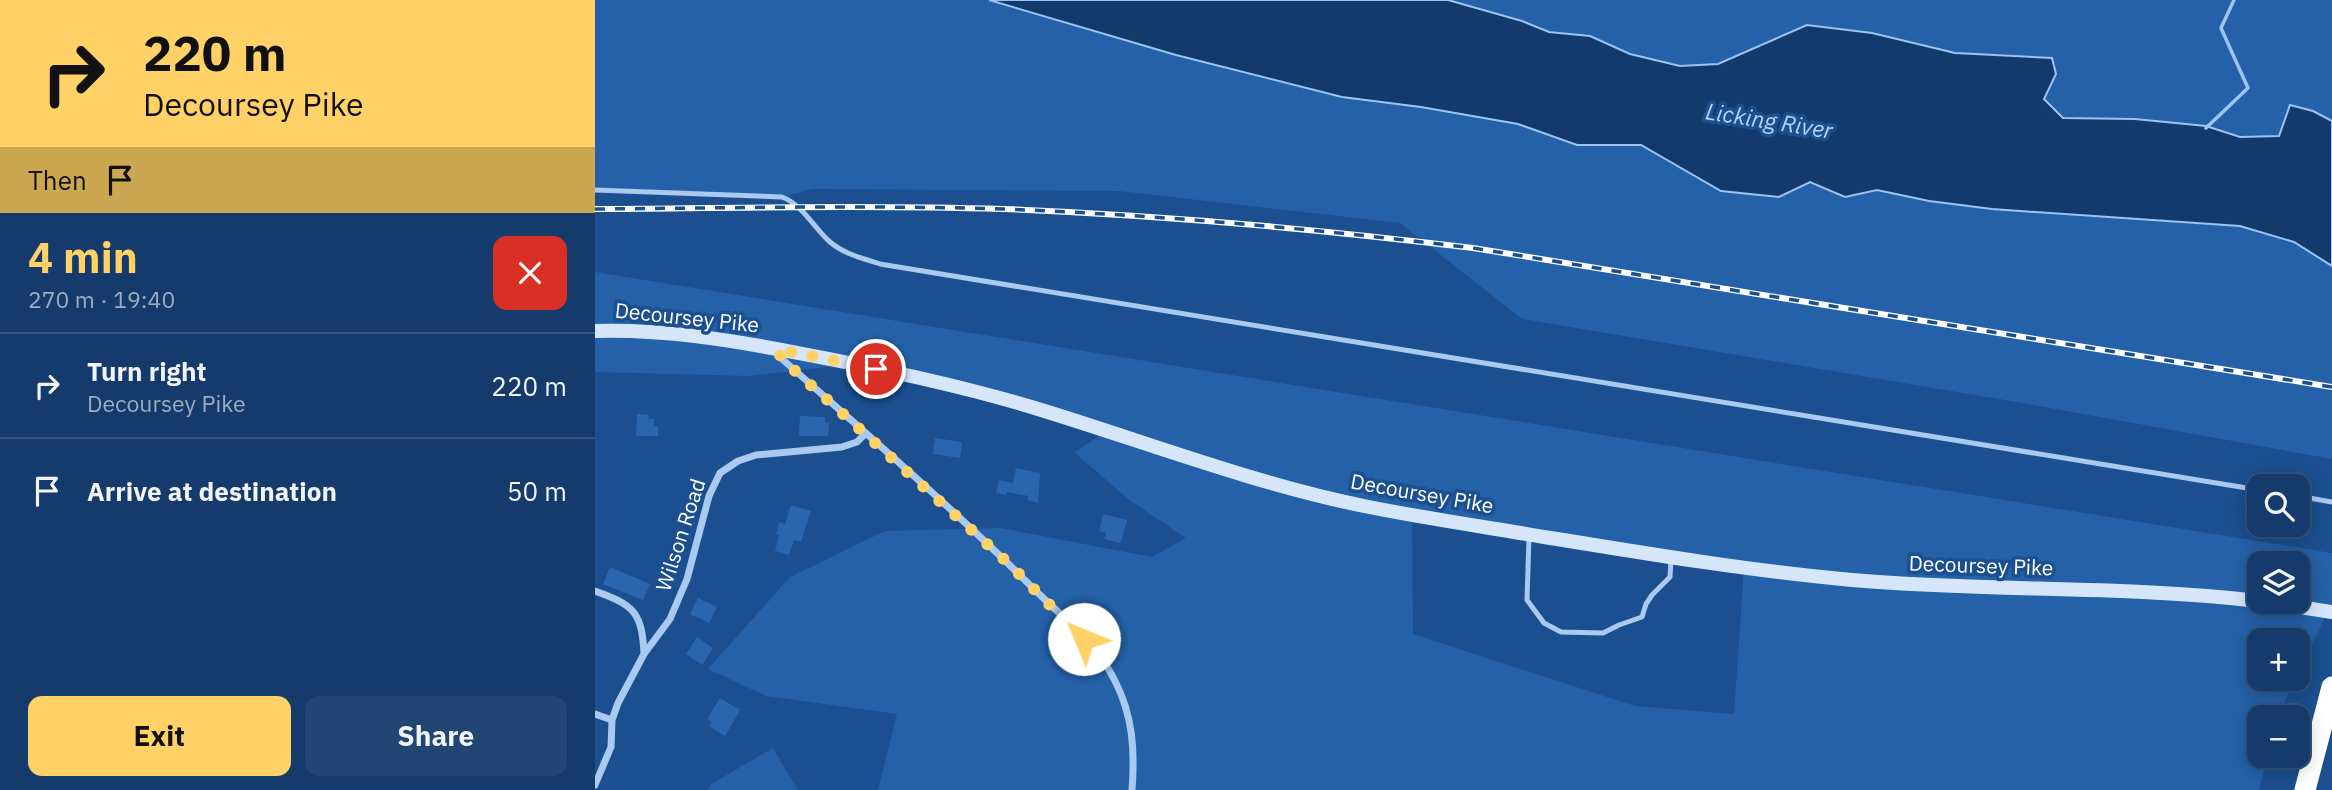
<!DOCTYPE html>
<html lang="en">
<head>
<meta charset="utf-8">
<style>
	body { margin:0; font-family:"IBM Plex Sans",sans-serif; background:#214673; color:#f1f3f6; height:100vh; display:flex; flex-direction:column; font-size:26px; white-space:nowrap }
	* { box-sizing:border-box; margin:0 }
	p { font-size:23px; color:#9dadc1 }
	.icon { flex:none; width:38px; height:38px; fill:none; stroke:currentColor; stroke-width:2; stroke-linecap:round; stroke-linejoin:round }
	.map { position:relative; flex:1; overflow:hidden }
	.drawer { display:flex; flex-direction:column; background:#143b6b; width:595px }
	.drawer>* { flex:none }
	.top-card { background:#ffd166; color:#111; overflow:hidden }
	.tools { position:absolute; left:1652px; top:474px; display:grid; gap:14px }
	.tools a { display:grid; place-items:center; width:63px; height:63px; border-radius:14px; background:#143b6b; box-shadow:0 4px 18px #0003,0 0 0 2px #33557e; font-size:35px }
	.pin { position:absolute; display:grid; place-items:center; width:60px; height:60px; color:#fff; margin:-30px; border:4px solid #fff; border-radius:50%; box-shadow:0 2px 7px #0007 }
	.me { position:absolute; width:77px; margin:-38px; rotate:315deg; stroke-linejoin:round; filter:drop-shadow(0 0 5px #0008) }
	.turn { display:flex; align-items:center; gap:24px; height:147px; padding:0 28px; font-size:32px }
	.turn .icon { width:91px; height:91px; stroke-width:2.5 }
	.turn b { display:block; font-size:49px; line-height:60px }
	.then { display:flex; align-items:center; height:66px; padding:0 28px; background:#0003; gap:14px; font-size:26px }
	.round { display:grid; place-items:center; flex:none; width:74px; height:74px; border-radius:14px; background:#214673 }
	.headline { display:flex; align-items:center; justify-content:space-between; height:119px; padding:0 28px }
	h1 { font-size:42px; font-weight:700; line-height:52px; color:#ffd166 }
	.primary-button { display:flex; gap:14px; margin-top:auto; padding:14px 28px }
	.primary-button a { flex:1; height:80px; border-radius:14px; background:#ffd166; color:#111; font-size:28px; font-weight:700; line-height:80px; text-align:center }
	.primary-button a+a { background:#214673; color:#f1f3f6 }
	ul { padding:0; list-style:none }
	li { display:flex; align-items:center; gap:21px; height:105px; padding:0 28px; border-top:2px solid #33557e }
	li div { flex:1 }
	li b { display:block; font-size:26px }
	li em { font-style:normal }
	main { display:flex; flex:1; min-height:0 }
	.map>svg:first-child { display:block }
	.green { fill:#2461a8; fill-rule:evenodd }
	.water { fill:#123a6d; stroke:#9cc4f0; stroke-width:2 }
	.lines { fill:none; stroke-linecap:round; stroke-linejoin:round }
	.stream { stroke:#9cc4f0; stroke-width:3.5 }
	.building { fill:#2a66ad }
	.service { stroke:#a9c9ee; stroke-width:5 }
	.minor { stroke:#a9c9ee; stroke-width:7 }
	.secondary { stroke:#d6e6fa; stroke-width:14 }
	.motorway { stroke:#fff; stroke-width:21 }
	.rail-casing { stroke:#fff; stroke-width:6 }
	.rail { stroke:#1b4f8f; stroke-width:3.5; stroke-dasharray:10; stroke-linecap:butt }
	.route { stroke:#ffd166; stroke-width:12; stroke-dasharray:0 21.6 }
	.labels { text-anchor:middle; stroke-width:7; stroke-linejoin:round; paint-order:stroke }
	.street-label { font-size:21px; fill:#fff; stroke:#1b4f8f }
	.water-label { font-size:23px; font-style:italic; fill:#b5d3f5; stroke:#1b4f8f }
</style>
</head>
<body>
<main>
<section class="drawer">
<div class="top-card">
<div class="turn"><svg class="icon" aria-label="right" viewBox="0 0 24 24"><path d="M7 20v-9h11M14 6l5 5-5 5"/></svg><div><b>220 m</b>Decoursey Pike</div></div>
<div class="then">Then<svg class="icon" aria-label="arrive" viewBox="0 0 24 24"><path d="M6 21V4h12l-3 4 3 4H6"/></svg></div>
</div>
<div class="headline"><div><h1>4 min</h1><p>270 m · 19:40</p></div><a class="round" style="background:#d93025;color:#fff"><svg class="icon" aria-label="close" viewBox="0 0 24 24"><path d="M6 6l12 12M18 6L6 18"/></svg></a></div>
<ul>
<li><svg class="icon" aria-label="right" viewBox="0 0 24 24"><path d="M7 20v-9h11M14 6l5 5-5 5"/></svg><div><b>Turn right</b><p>Decoursey Pike</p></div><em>220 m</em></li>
<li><svg class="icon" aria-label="arrive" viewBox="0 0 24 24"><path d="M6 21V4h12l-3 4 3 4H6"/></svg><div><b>Arrive at destination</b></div><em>50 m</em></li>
</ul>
<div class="primary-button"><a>Exit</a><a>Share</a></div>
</section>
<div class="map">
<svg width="1737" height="790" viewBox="0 0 1737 790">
	<rect width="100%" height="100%" fill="#1b4f8f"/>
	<path class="green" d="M 0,0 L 394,0 L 581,55 L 747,97 L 826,107 L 923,124 L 982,145 L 1046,145 L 1126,191 L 1184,197 L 1215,182 L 1250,197 L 1282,190 L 1334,201 L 1397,209 L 1645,226 L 1699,242 L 1737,266 L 1737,459 L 1422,402 L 927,319 L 805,223 L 524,191 L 217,189 L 187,197 L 0,190 Z
		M 853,0 L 1737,0 L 1737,121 L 1718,111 L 1684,136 L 1645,137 L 1611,126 L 1540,119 L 1468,118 L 1449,99 L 1461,74 L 1424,55 L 1360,53 L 1277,33 L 1213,25 L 1123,64 L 1085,66 L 1035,54 L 995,36 L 954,32 L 927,21 Z
		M 0,272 L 1737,553 L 1737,603 L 1703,673 L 1703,640 L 1664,640 L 1664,679 L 1700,679 L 1683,717 L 1664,718 L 1664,756 L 1673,756 L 1664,790 L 283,790 L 302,714 L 171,696 L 113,669 L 195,577 L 290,531 L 406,528 L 557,557 L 591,538 L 533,499 L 479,452 L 512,431 L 259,364 L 154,376 L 0,372 ZM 817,516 L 1149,568 L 1139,714 L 1040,706 L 818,634 ZM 1664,564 L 1703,564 L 1703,602 L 1664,602 Z
		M 178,748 L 203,790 L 112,790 L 116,784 Z"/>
	<path class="water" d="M 394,0 L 853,0 L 927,21 L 954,32 L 995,36 L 1035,54 L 1085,66 L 1123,64 L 1212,25 L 1277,33 L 1360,53 L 1457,58 L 1461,74 L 1449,99 L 1468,118 L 1540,119 L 1611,126 L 1645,137 L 1684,136 L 1695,105 L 1718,111 L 1737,121 L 1737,266 L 1699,242 L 1645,226 L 1397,209 L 1334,201 L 1282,190 L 1250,197 L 1215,182 L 1184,197 L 1126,191 L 1046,145 L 982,145 L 923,124 L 826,107 L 747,97 L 581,55 Z"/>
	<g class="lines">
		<path class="stream" d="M 1611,128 L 1653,88 L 1626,28 L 1639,0"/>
	</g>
	<path class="building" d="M 42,414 L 54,415 L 54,419 L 59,419 L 59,426 L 63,426 L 63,436 L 41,436 Z
		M 205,416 L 230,417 L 230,423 L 234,423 L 233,436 L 204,436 Z
		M 340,438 L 367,442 L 365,458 L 338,454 Z
		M 421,468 L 445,473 L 443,503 L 432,500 L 433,496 L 412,492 L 411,495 L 401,493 L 404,480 L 418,483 Z
		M 196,505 L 216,511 L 206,542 L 199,540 L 194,555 L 180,551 L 184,535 L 181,534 L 184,522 L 190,524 Z
		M 508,514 L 532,520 L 526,543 L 509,539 L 511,533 L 504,531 Z
		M 15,567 L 55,584 L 48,600 L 8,584 Z
		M 103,598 L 122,607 L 114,623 L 95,614 Z
		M 102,637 L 118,648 L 107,665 L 91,654 Z
		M 125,698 L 145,710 L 130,736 L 114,726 L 117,722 L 112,719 Z"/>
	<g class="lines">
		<path class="service" d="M 0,190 L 187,197 C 207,204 219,228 235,242 C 249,254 267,258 285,264 L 1664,490
			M 1703,496 L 1737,502
			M 934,537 L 932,600 L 949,623 L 966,632 L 1008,633 L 1024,625 L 1047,617 L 1051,604 L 1057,595 L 1075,577 L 1076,559"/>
		<path class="minor" d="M 183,350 L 187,359 C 273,435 361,511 443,593 C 470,619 503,646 520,681 C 538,716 540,751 537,790
			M 0,591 C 39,605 47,612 49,654
			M 0,714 L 17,720
			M 0,785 L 16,747 L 17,720 L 23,703 L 49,654 L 75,619 L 92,579 L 114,496 L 125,473 L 143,461 L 161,455 L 247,447 L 262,442 L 271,433"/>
		<path class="secondary" d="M 0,331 C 68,329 136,340 203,353 C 283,368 365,385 443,409 C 551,442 657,483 769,506 C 833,519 897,528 962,539 C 1060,555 1158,571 1257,580 C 1392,592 1529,585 1664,601
			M 1671,602 L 1737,612"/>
		<path class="motorway" d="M 1710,790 L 1737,687"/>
		<g class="rail-casing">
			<path id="rail" d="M 0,209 C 136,208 272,205 408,209 C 565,215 722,229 878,248 L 1737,387"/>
		</g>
		<use href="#rail" class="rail"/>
	</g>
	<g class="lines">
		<path class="route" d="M 281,369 L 182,349 L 187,359 L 412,562 L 489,639"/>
	</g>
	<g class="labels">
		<g class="street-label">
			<text transform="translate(92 318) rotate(6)" y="7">Decoursey Pike</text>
			<text transform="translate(827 494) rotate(10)" y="7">Decoursey Pike</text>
			<text transform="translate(86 535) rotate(-72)" y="7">Wilson Road</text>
			<text transform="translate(1386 566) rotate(2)" y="7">Decoursey Pike</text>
		</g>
		<g class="water-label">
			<text transform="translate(1174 121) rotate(9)" y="8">Licking River</text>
		</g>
	</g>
</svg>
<div class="tools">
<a><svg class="icon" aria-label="search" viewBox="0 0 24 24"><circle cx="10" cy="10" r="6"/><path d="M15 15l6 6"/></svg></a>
<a><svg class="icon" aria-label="layers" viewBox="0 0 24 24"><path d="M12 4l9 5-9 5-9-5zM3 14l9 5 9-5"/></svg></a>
<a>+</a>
<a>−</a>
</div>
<div class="pin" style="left:281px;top:369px;background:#d93025"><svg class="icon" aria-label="arrive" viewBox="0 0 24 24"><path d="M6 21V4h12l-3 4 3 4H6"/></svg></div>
<svg class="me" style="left:489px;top:639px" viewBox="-20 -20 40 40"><circle r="19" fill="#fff"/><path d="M0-13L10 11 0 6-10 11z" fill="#ffd166"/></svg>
</div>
</main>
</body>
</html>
